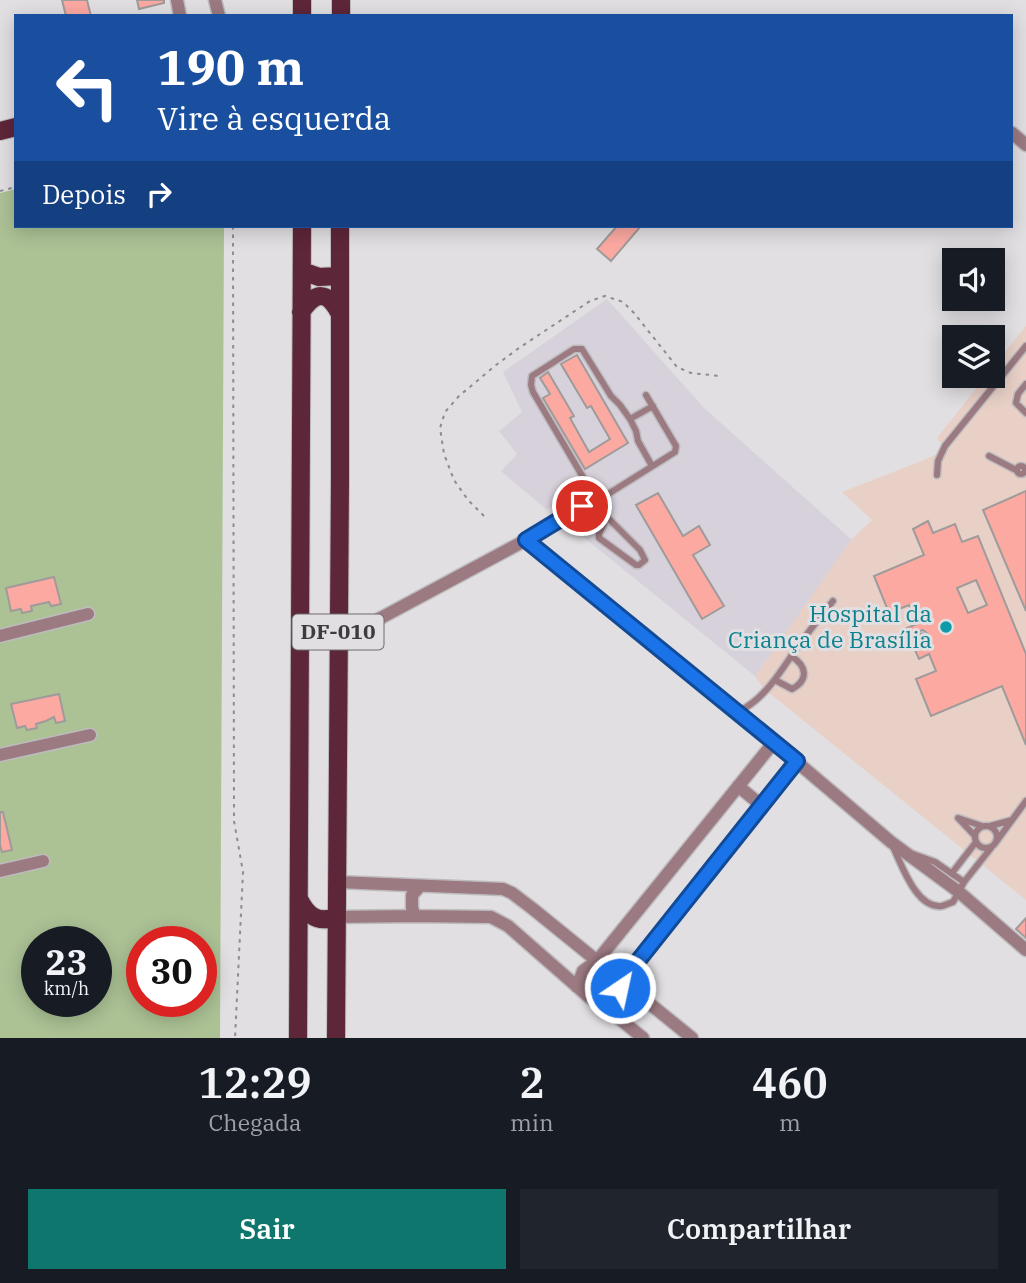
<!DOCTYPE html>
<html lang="pt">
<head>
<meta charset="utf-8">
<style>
	body { margin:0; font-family:"IBM Plex Serif",serif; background:#20242c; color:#f1f3f6; height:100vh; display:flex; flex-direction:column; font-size:26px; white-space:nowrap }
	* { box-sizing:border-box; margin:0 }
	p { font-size:23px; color:#9ea1a6 }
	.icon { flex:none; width:38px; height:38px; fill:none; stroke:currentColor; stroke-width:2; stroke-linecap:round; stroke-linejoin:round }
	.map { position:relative; height:1038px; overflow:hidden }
	.details { display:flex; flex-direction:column; background:#171b24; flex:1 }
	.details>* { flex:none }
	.guide { position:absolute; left:14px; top:14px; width:999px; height:214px; border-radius:0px; box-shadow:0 4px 18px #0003; background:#1a4fa0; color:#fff; overflow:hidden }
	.fabs { position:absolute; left:942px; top:248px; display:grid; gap:14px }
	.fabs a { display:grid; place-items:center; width:63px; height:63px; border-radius:0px; background:#171b24; box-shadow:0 4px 18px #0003; font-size:35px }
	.speed { position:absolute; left:21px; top:926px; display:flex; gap:14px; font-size:35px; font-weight:700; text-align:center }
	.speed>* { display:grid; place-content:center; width:91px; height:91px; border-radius:50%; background:#171b24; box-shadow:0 4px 18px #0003; line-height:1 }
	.speed small { font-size:18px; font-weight:400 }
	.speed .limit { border:10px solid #d22; background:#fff; color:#111 }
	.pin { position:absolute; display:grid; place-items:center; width:60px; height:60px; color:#fff; margin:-30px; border:4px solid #fff; border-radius:50%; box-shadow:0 2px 7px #0007 }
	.me { position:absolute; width:77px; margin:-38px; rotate:34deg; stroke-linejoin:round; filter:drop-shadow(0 0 5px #0008) }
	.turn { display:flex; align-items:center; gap:24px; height:147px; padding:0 28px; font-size:32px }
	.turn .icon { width:91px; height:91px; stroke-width:2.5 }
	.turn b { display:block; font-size:49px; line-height:60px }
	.then { display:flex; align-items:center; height:66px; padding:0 28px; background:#0003; gap:14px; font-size:26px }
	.eta { display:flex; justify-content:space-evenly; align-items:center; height:119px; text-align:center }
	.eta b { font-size:42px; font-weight:600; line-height:49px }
	.button { display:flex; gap:14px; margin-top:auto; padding:14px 28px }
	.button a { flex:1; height:80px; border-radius:0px; background:#0f766e; color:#fff; font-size:28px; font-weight:600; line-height:80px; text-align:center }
	.button a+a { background:#20242c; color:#f1f3f6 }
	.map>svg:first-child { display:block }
	.built { fill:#d7d1db }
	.medical { fill:#e8d0c6 }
	.green { fill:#acc295; fill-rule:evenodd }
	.building { fill:#fca9a2; stroke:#9f9b9a; stroke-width:2; fill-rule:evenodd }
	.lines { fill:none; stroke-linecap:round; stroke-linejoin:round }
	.lane-casing { stroke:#bdbbbe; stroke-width:9 }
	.street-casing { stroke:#bdbbbe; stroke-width:15 }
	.primary-casing { stroke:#bdbbbe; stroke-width:20 }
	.path { stroke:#8d8c8e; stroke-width:2; stroke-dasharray:3.5 5; stroke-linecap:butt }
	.lane { stroke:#9c7a82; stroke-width:6 }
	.street { stroke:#9c7a82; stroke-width:12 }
	.primary { stroke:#5e2639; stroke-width:18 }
	.route-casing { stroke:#114b97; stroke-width:18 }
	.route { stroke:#1a73e8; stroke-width:12 }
	.culture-dot { fill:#0f9aa8; stroke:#e1dfe2; stroke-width:2.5 }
	.labels { text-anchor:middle; stroke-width:6; stroke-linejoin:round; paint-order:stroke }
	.shield { fill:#e1dfe2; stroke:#6e6c6e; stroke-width:2 }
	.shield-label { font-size:21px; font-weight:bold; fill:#3c3b3d }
	.culture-label { font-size:23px; fill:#0d838f; stroke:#e1dfe2; text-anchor:end }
</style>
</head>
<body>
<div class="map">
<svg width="1026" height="1038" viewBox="0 0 1026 1038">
	<rect width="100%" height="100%" fill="#e1dfe2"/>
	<path class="built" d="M 607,299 L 705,409 L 852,540 L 755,676 L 581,535 L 592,517 L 571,493 L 547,510 L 501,471 L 517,454 L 499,431 L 522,412 L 503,372 Z"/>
	<path class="medical" d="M 1026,326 L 1026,900 L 763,688 L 755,676 L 851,540 L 872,520 L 842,492 L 919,462 L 946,450 L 937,438 L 986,376 L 992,376 L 992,368 Z"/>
	<path class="green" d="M 16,189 L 16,226 L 224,226 L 220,1038 L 0,1038 L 0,193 ZM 37,942 L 96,942 L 96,1001 L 37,1001 ZM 142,942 L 201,942 L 201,1001 L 142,1001 Z"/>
	<path class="building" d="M 62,0 L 87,0 L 91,16 L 66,16 Z
		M 137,0 L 164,0 L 164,3 L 139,9 Z
		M 617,226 L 641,226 L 611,261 L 597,249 Z
		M 577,355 L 628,443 L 585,469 L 543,398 L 550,394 L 540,378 L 548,372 L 574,416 L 570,418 L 589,452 L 610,439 L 591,406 L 587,408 L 561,364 Z
		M 581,486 L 589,500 L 589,504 L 592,507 L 583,513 L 587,508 L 587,504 L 583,500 L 577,503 L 571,492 Z
		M 1026,491 L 1026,611 L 983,510 Z
		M 658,493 L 683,536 L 699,526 L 710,545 L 693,555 L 724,606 L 702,619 L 636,505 Z
		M 928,521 L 933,533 L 955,524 L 962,542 L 978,536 L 1026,654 L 1026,745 L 1002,686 L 931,716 L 916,679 L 936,671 L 929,654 L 919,659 L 915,650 L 928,645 L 930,641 L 930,636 L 923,630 L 910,635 L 907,628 L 917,624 L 909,605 L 889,613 L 874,576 L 924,555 L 913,529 ZM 976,580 L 987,605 L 968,613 L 957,588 Z
		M 54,577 L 61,604 L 51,606 L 49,602 L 31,606 L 32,611 L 22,613 L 21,609 L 11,611 L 6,588 Z
		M 59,694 L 65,721 L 56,723 L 54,717 L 46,721 L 36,724 L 37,728 L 27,730 L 25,726 L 17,728 L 11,704 Z
		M 0,812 L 3,812 L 12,850 L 2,852 L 0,845 Z
		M 1026,918 L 1026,938 L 1016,929 Z"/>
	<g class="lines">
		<g class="lane-casing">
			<path id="lane" d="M 1026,384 L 1018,394 L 1016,403 L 1026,413
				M 630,419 L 620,405 L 611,396 L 582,349 L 574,349 L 532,376 L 531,385 L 533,392 L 597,501 L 675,452 L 676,446 L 646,395
				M 989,456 L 1016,470
				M1017 470a4 4 0 1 1 8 0a4 4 0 1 1-8 0Z
				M 652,466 L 638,441 L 636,431 L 630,419 L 653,406
				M 937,475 L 938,461 L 945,446 L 1026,346
				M 594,502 L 597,501 L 607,517 L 640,550 L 645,560 L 639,565 L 636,565 L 599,538 L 599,534 L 607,517
				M 526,540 L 582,506
				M 775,680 L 792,689 C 809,680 807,666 791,656
				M 738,712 C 768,697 781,669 800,644 C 810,629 822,615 833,601
				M 958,818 L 982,826
				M 959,819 L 975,836
				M975 837a11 11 0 1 1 22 0a11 11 0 1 1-22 0Z
				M 990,826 L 1012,820
				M 996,842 L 1026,801
				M 893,847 C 902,865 916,909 942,906 C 943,906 952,902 953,902 L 964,882 L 935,862 L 913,854
				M 952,873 L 976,842
				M 964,882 L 991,848"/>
		</g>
		<g class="street-casing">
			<path id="street" d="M 177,0 L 180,16
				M 215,0 L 219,16
				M 1012,133 L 1026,145
				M 0,636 L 88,614
				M 916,641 L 922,639
				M 338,653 L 350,638 L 364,627 L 526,540 L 738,712 L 891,842 L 959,892 L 1026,950
				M 0,755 L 90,735
				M 738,786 L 761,805
				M 0,871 L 43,861
				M 337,882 L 503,889 L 512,893 L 533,909 L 692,1038
				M 415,916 L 412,908 L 412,895 L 420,886
				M 336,917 L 415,916 L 491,917 L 508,926 L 589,997 L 604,1006 L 643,1038
				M 577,987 L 583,971 L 597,961 L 774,742
				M 604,1006 L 615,995 L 623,981 L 797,761"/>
		</g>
		<g class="primary-casing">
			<path id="primary" d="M 302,16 L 302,0
				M 341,16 L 341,0
				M 0,131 L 16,127
				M 302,271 L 319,277 L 339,276
				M 301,312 C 316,291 327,290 340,314
				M 299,899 C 307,915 317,924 336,917
				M 298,1038 L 302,226
				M 336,1038 L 340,480 L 340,226"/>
		</g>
		<path class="path" d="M 0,191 L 16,187
			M 233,226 L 234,821 L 243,872 L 235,1038
			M 484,516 L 468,500 L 454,480 L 444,454 L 440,428 L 445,412 L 459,396 L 496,365 L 519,348 L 590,301 L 605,296 L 623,302 L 634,313 L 677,367 L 691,373 L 720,376"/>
		<use href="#lane" class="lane"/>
		<use href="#street" class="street"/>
		<use href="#primary" class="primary"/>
	</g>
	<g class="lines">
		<g class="route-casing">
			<path id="route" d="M 582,506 L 526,540 L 797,761 L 622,981 L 620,988"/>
		</g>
		<use href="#route" class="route"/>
	</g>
	<circle class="culture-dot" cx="946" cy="627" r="7"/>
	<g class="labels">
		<rect class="shield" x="292.5" y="614.5" width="91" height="35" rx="5"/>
		<g class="shield-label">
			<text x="338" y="639">DF-010</text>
		</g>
		<g class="culture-label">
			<text x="932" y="622">Hospital da<tspan x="932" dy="26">Criança de Brasília</tspan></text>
		</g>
	</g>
</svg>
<div class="fabs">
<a><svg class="icon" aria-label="sound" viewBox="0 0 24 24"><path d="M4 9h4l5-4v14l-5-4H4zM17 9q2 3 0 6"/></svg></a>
<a><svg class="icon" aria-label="layers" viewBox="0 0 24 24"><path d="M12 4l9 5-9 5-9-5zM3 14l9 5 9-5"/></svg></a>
</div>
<div class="speed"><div>23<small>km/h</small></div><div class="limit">30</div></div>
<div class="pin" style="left:582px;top:506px;background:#d93025"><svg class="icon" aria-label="arrive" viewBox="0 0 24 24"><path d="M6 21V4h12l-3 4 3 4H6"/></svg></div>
<svg class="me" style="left:620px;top:988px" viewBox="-20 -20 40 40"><circle r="17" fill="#1a73e8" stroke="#fff" stroke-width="3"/><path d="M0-11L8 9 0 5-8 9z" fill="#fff"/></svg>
<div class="guide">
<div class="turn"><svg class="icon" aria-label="left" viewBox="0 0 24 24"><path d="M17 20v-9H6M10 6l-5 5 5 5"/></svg><div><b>190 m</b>Vire à esquerda</div></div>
<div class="then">Depois<svg class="icon" aria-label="right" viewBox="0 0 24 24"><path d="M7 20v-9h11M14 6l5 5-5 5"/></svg></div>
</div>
</div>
<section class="details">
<div class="eta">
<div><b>12:29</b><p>Chegada</p></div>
<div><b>2</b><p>min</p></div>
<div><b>460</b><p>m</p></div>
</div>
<div class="button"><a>Sair</a><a>Compartilhar</a></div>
</section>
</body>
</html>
